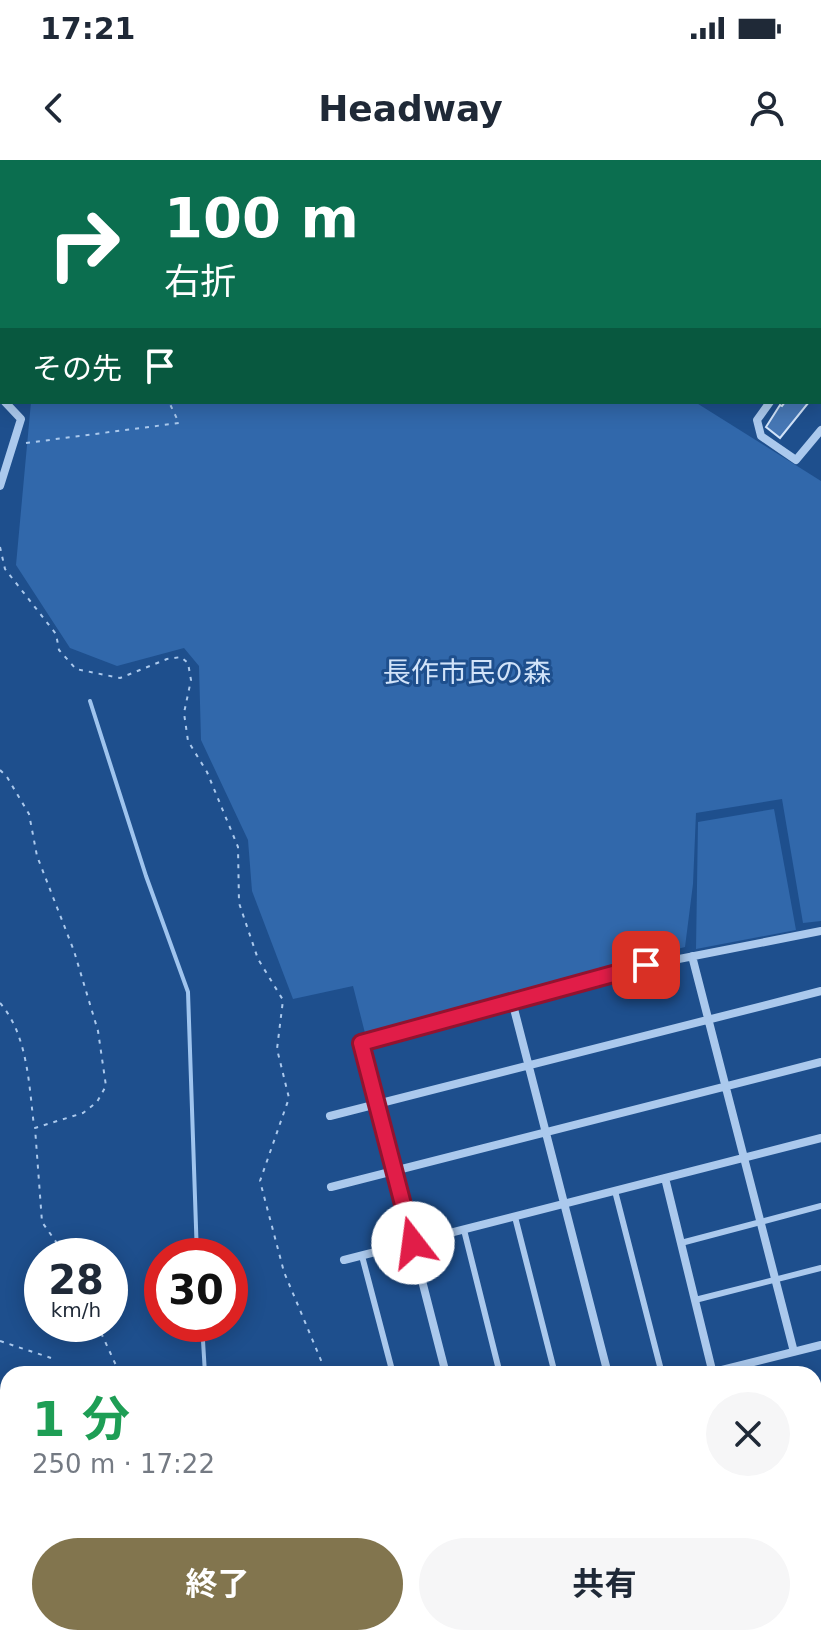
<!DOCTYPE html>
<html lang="ja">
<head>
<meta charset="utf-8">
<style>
	body { margin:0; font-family:"DejaVu Sans","Noto Sans JP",sans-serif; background:#f6f6f7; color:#1f2937; height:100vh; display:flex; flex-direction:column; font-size:30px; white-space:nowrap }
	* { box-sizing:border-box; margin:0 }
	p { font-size:26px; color:#747a83 }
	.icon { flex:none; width:44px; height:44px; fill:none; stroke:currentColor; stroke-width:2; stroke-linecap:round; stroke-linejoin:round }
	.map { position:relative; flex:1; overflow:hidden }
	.sheet { position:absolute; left:0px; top:1206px; width:822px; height:280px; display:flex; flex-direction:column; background:#fff; border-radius:24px 24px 0 0; box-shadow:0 4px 20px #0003 }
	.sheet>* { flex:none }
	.banner { position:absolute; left:0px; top:0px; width:822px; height:244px; box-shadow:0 4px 20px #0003; background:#0b6e4f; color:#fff; overflow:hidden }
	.speed { position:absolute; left:24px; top:1078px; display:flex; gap:16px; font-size:40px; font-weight:700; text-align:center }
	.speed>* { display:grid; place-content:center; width:104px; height:104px; border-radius:50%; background:#fff; box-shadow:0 4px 20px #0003; line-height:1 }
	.speed small { font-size:20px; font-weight:400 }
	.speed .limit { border:12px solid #d22; background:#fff; color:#111 }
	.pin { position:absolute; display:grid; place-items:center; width:68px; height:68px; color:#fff; margin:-34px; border-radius:16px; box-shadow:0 4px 12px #0006 }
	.me { position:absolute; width:88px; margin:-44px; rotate:345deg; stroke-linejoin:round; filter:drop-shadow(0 0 6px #0008) }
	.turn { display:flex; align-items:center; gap:28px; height:168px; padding:0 32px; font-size:36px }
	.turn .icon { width:104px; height:104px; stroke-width:2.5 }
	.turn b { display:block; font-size:56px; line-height:68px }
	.then { display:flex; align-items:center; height:76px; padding:0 32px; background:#0003; gap:16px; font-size:30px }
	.round { display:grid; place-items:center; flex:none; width:84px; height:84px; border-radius:42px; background:#f6f6f7 }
	.overview { display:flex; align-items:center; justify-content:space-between; height:136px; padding:0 32px }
	h1 { font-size:48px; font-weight:700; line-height:60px; color:#1e9e55 }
	.button { display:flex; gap:16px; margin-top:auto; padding:16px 32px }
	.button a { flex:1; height:92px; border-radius:48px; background:#82754e; color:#fff; font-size:32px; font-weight:700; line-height:92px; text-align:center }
	.button a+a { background:#f6f6f7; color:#1f2937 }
	.status { display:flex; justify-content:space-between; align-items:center; height:56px; padding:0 40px; background:#fff; direction:ltr }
	.status svg { height:22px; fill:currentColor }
	header { display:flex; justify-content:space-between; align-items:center; height:104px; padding:0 32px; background:#fff; font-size:36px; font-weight:700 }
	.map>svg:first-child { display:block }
	.green { fill:#3168ab }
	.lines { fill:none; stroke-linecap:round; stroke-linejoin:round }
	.stream { stroke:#9fc4ee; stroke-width:4 }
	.building { fill:#4677b5; stroke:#d1e3f9; stroke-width:2 }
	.path { stroke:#abc9ed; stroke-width:2; stroke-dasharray:4 6; stroke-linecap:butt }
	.service { stroke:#abc9ed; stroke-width:6 }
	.minor { stroke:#abc9ed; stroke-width:8 }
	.route-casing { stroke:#92132f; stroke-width:20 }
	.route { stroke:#e11d48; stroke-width:14 }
	.labels { text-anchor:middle; stroke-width:6; stroke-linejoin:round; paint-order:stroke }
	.park-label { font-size:28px; fill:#d1e3f9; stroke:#1e4f8d }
</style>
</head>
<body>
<div class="status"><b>17:21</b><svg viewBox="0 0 49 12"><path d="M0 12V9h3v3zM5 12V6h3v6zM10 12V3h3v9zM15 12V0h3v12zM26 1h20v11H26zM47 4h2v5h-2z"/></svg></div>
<header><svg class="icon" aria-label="back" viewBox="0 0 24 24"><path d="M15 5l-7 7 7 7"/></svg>Headway<svg class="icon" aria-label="person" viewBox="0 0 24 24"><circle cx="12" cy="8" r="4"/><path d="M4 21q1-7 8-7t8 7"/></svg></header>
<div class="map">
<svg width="821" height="1486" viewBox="0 0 821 1486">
	<rect width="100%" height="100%" fill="#1e4f8d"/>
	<path class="green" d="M 31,242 L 695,242 L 821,321 L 821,761 L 803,763 L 782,639 L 696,653 L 693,724 L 685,787 L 365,873 L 353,826 L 293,839 L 252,731 L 248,680 L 201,580 L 199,506 L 184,488 L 117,506 L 70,488 L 16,405 Z
		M 774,649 L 796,770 L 696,789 L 698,662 Z"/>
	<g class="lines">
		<path class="stream" d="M 90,541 L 146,716 L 188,832 L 197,1096
			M 202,1164 L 205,1214
			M 266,1478 L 269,1486"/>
	</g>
	<path class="building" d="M 785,242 L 809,242 L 780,278 L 766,267 L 780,245 L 782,246 Z"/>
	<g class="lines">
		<path class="path" d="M 26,283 L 179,263 L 169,242
			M 0,387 L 5,409 L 56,474 L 59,490 L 76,509 L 120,518 L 167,499 L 181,497 L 188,503 L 191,520 L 184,553 L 188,581 L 207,612 L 238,687 L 239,743 L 258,799 L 283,840 L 277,889 L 289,938 L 260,1021 L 284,1112 L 323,1205 L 324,1214
			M 0,610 L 7,617 L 29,654 L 37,696 L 74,791 L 98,871 L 106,926 L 97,942 L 83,953 L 35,968 L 42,1062 L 66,1096
			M 0,843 C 28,875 29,926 34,966
			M 97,1164 L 120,1214
			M 0,1181 L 51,1198
			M 0,1240 L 8,1243
			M 137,1478 L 145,1486
			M 368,1478 L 373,1486
			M 27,1486 L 51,1478"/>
		<path class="service" d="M 510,2 L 511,0
			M 591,2 L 591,0
			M 615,1031 L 662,1214
			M 515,1057 L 555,1214
			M 464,1070 L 500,1214
			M 681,1083 L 821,1046
			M 362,1096 L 393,1214
			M 695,1140 L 821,1108
			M 503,1486 L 514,1478"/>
		<path class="minor" d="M 427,0 L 433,2
			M 820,110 L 821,110
			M 820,179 L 821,178
			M 770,242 L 757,260 L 761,276 L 796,300 L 821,270
			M 0,326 L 21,259 L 5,242
			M 692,796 L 794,1192
			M 512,841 L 608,1214
			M 330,956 L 821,831
			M 665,1018 L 713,1214
			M 331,1027 L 821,902
			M 344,1100 L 821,978
			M 446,1214 L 361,883 L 623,810 L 821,771
			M 706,1214 L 821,1185
			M 814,1244 L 821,1243
			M 814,1360 L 821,1359
			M 814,1415 L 821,1414
			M 415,1478 L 421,1486
			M 600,1478 L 606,1486
			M 657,1486 L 659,1478
			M 751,1486 L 785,1478"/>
	</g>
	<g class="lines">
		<g class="route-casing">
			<path id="route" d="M 413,1083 L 361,883 L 646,805"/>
		</g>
		<use href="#route" class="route"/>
	</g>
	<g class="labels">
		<g class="park-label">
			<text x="467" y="522">長作市民の森</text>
		</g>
	</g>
</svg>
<div class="speed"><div>28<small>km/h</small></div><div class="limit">30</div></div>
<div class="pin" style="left:646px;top:805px;background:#d93025"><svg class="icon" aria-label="arrive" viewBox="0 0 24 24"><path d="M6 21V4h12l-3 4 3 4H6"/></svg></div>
<svg class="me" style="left:413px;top:1083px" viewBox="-20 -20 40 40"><circle r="19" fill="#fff"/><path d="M0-13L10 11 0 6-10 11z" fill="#e11d48"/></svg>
<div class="banner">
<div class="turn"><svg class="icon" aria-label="right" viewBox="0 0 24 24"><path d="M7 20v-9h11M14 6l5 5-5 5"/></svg><div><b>100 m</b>右折</div></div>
<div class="then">その先<svg class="icon" aria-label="arrive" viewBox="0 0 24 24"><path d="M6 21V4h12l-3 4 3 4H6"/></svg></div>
</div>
<section class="sheet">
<div class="overview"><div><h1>1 分</h1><p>250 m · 17:22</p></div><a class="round"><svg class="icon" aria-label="close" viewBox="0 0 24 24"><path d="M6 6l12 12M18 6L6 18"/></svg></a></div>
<div class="button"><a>終了</a><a>共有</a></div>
</section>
</div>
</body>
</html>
